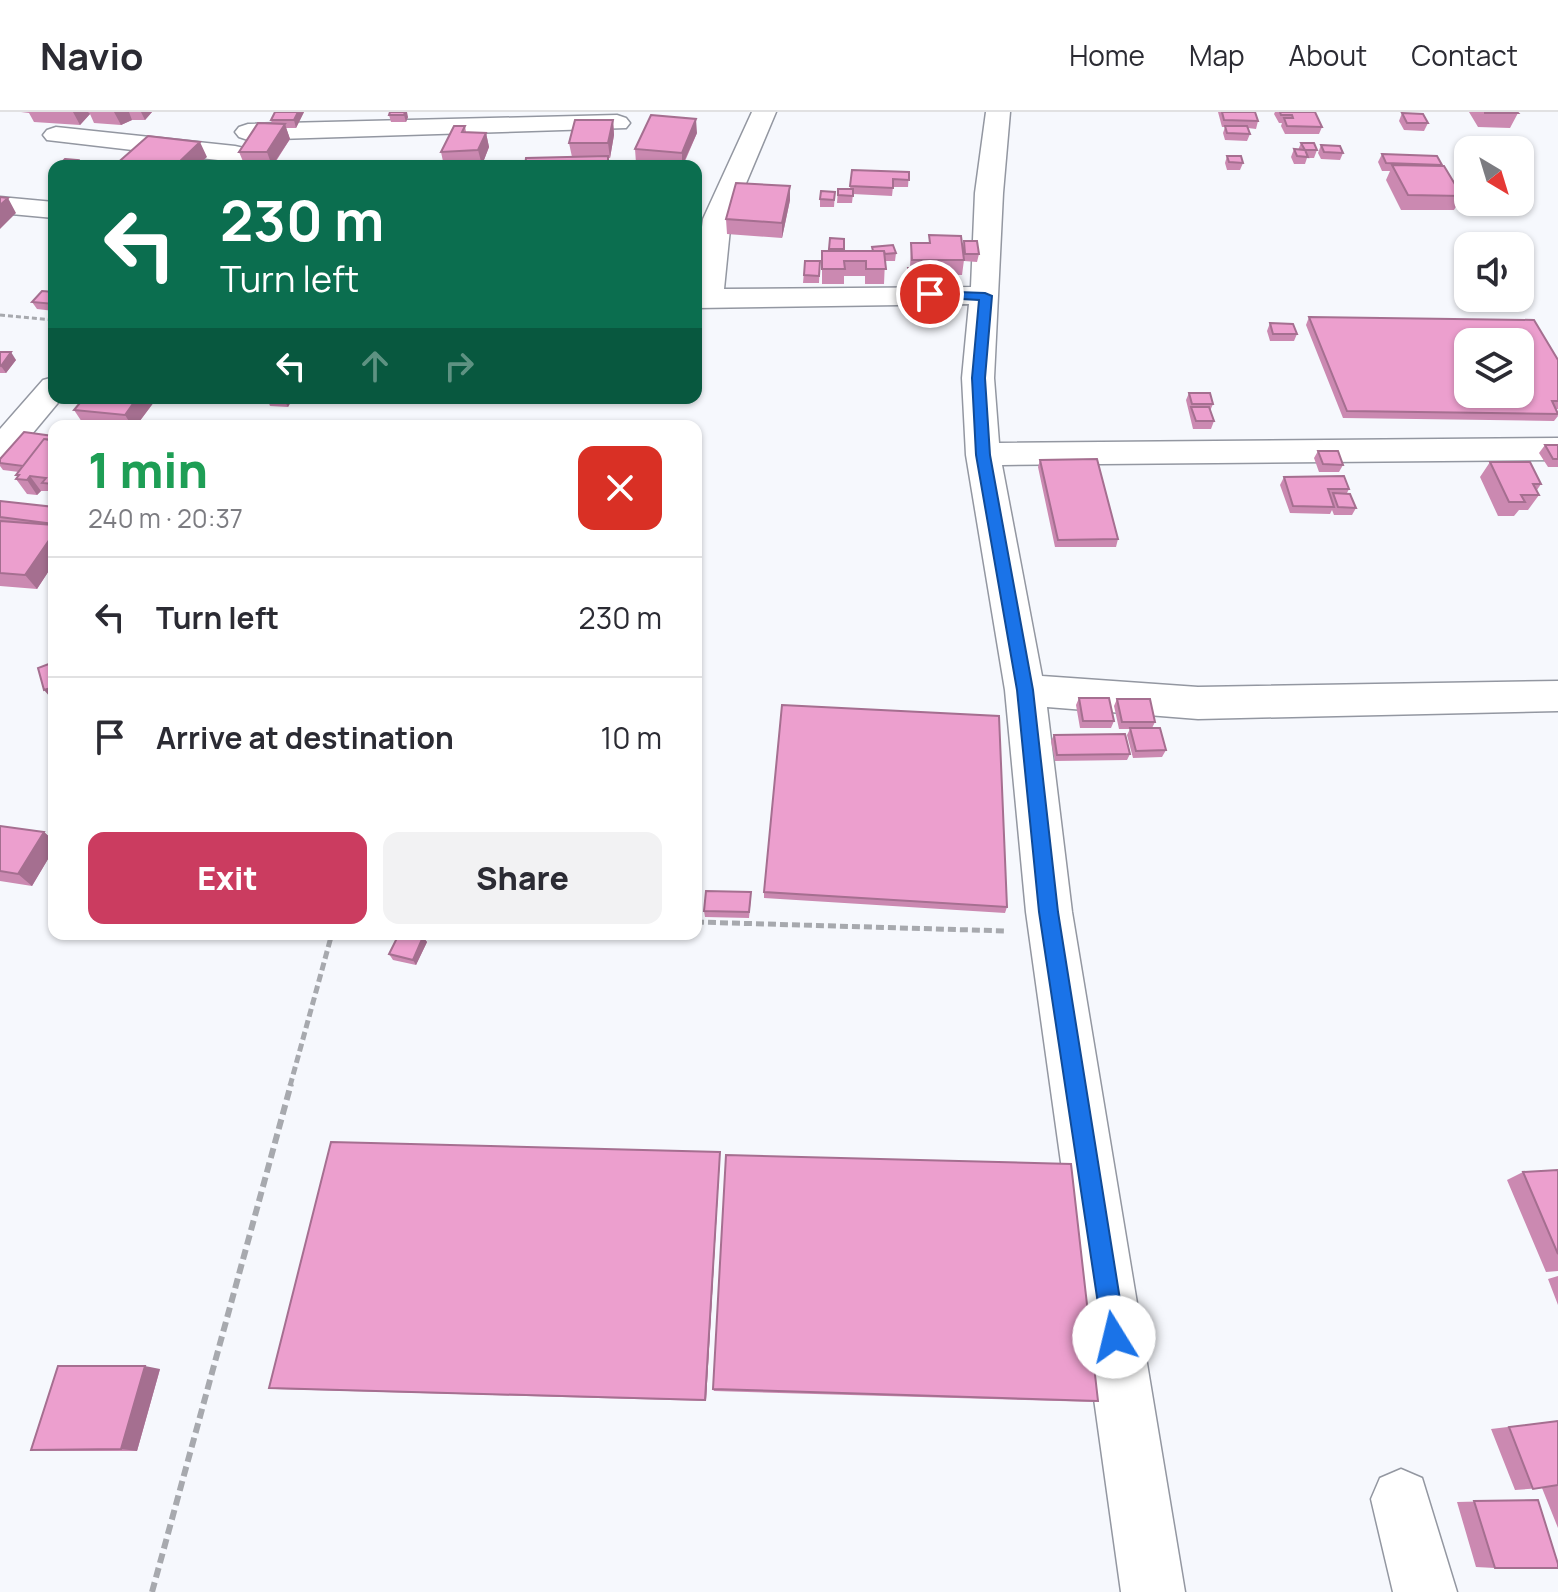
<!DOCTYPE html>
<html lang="en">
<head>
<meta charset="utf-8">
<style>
	body { margin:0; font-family:Manrope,sans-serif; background:#f2f2f3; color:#2b2b33; height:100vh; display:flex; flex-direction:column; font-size:30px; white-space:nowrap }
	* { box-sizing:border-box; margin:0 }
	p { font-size:26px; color:#7c7c81 }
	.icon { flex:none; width:44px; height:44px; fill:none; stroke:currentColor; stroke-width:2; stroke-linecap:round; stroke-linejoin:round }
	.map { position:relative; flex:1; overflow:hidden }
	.drawer { position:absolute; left:48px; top:308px; width:654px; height:520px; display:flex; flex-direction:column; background:#fff; border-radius:16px; box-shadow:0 2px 6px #0004 }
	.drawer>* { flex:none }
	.banner { position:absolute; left:48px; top:48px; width:654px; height:244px; border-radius:16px; box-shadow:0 2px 6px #0004; background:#0b6e4f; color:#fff; overflow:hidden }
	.needle { width:52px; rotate:142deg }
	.fabs { position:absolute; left:1454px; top:24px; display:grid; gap:16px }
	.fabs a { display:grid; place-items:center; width:80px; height:80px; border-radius:16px; background:#fff; box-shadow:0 2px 6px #0004; font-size:40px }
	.pin { position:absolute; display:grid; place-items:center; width:68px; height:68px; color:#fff; margin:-34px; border:4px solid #fff; border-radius:50%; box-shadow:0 2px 8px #0007 }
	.me { position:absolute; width:88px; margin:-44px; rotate:351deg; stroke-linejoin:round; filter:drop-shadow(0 0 6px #0008) }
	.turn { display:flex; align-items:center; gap:28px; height:168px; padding:0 40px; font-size:36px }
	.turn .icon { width:104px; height:104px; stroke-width:2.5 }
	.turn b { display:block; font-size:56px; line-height:68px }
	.lanes { display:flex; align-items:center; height:76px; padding:0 40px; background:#0003; justify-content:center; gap:40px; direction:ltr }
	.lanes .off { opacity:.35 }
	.round { display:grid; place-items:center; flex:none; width:84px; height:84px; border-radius:16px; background:#f2f2f3 }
	.head { display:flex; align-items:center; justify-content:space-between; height:136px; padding:0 40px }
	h1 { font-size:48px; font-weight:800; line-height:60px; color:#1e9e55 }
	.action { display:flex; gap:16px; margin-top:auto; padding:16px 40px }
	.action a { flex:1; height:92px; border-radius:16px; background:#cb3c60; color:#fff; font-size:32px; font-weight:800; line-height:92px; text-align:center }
	.action a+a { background:#f2f2f3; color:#2b2b33 }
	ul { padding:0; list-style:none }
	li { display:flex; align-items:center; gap:24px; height:120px; padding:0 40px; border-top:2px solid #e1e1e2 }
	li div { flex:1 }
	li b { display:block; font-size:30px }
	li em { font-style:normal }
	header { display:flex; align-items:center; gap:48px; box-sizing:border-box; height:112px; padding:0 40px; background:#fff; border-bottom:2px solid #e1e1e2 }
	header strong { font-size:38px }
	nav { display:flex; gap:44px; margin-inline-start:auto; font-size:28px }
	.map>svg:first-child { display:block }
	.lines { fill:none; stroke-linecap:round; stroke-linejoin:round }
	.minor-casing { stroke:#9397a1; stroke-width:3 }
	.path-far2 { stroke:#a7a9ae; stroke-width:3; stroke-dasharray:5 3; stroke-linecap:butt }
	.path-far1 { stroke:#a7a9ae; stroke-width:5; stroke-dasharray:8 4; stroke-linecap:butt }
	.path { stroke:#a7a9ae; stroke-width:6; stroke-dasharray:10 5; stroke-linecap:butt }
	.minor { fill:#fff; fill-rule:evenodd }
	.wall { fill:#cb89b1 }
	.shaded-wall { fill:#a56f90 }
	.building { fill:#ec9fce; stroke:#a56f90; stroke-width:2; fill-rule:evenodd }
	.route { fill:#1a73e8; stroke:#114b97; stroke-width:2 }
</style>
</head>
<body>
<header>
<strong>Navio</strong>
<nav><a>Home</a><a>Map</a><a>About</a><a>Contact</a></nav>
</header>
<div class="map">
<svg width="1558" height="1480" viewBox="0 0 1558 1480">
	<rect width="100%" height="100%" fill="#f6f8fd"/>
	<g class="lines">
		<g class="minor-casing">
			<path id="minor" d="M 752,0 L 776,0 L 731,107 L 724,177 L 971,175 L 975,81 L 986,0 L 1010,0 L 1003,81 L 994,266 L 999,331 L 1558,326 L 1558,348 L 1002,353 L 1042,564 L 1198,575 L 1558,569 L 1558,599 L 1198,607 L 1047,595 L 1072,800 L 1185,1480 L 1121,1480 L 1026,800 L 1005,578 L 966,343 L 962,266 L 969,192 L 696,196 L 696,163 L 703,107 Z
				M 617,3 L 626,6 L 630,11 L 626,16 L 248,28 L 239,25 L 235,20 L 239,15 L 248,12 Z
				M 56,15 L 235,34 L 244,36 L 248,42 L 244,48 L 235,50 L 47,28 L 43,23 L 47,18 Z
				M 0,85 L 54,90 L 54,106 L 0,101 Z
				M 54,265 L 54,286 L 62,286 L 12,346 L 0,349 L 0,317 L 43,268 Z
				M 1401,1357 L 1422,1366 L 1457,1480 L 1393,1480 L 1371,1387 L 1380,1366 Z"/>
		</g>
		<path class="path-far2" d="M 0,203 L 54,208"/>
		<path class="path-far1" d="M 696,810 L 1007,819
			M 290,974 L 331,825 L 337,822"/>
		<path class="path" d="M 152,1480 L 291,972"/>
		<use href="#minor" class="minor"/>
	</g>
	<path class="wall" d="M 21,0 L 152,0 L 145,8 L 132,8 L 121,13 L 94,11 L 90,2 L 80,13 L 34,10 L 29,1 Z
		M 275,0 L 304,0 L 296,16 L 286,16 L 290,27 L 273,54 L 245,54 L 239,40 L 272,12 L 271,8 Z
		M 390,0 L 408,5 L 406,10 L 391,10 L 389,3 Z
		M 1218,0 L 1255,0 L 1258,9 L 1256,17 L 1248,16 L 1250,22 L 1247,29 L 1225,28 L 1223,21 L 1225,15 L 1222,15 Z
		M 1275,0 L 1315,0 L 1322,15 L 1319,22 L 1285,22 L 1281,14 L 1282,11 L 1279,11 L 1274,2 Z
		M 1469,0 L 1517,0 L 1518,1 L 1510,16 L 1478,15 Z
		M 1402,1 L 1428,11 L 1424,19 L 1404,18 L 1399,9 Z
		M 613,8 L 614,23 L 610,46 L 572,45 L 569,31 Z
		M 465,14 L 466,20 L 486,21 L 489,35 L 482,53 L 444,54 L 441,40 Z
		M 697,21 L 683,54 L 635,54 L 651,53 L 636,51 L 635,37 Z
		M 1301,31 L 1317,38 L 1314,46 L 1307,46 L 1305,52 L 1294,52 L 1291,45 L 1294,37 L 1298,38 Z
		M 1321,33 L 1343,41 L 1340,48 L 1321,47 L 1318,41 Z
		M 1382,42 L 1441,54 L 1462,84 L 1454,98 L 1401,98 L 1386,68 L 1390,59 L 1382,59 L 1378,50 Z
		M 1227,44 L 1243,51 L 1240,58 L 1227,58 L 1225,51 Z
		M 852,58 L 909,60 L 908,75 L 893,75 L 892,84 L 853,82 L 852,91 L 837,91 L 838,77 L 850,77 Z
		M 790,74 L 790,88 L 782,126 L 727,122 L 726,107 Z
		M 835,80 L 834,95 L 820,95 L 820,87 Z
		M 929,123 L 964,148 L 962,163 L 925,163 L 924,173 L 908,173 L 907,164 L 908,156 L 910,156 L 911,131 L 929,131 Z
		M 830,126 L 844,127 L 844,139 L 872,139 L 872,135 L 896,141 L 895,149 L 885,149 L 884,172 L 865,172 L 865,164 L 844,164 L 844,172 L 822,172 L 822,139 L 829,139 Z
		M 964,129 L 979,142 L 977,150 L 964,149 L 963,137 Z
		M 805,149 L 820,149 L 819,171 L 803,171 Z
		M 54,180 L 54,199 L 37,197 L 32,190 Z
		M 1309,205 L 1558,248 L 1558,297 L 1556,297 L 1558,304 L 1554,309 L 1343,306 L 1306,213 Z
		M 1270,211 L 1297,222 L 1294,229 L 1270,229 L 1267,219 Z
		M 0,240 L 16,248 L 6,261 L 0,261 Z
		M 1189,281 L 1213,292 L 1210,299 L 1214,309 L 1211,317 L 1193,317 L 1186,288 Z
		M 157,286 L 136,314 L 84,313 L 74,298 Z
		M 267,286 L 293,286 L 288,295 L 270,294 Z
		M 53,324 L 54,386 L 48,379 L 41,379 L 37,383 L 27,382 L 16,367 L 18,365 L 16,363 L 19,360 L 3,358 L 0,354 L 0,347 Z
		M 1545,333 L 1558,333 L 1558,355 L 1548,355 L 1539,341 Z
		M 1318,339 L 1343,353 L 1339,360 L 1319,360 L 1314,346 Z
		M 1040,348 L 1118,427 L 1116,435 L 1055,435 L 1038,355 Z
		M 1490,350 L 1541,372 L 1537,378 L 1539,383 L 1528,398 L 1519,398 L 1514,404 L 1498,404 L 1480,365 Z
		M 1284,365 L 1349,377 L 1347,381 L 1356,396 L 1352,403 L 1334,403 L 1332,398 L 1330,402 L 1290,401 L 1280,373 Z
		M 0,389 L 54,395 L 54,451 L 37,477 L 0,474 Z
		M 1079,586 L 1114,609 L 1111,616 L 1080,616 L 1076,593 Z
		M 1117,587 L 1155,610 L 1152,616 L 1166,638 L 1162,645 L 1133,646 L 1127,623 L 1130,617 L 1119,617 L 1114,594 Z
		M 1054,623 L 1130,642 L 1127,648 L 1055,649 L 1051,629 Z
		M 0,714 L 44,720 L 54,729 L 54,737 L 32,774 L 0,769 Z
		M 764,780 L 1007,795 L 1005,801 L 764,786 Z
		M 751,786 L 749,806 L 705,805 L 704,799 Z
		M 423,825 L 427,830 L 416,853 L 393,848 L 389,842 Z
		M 720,1044 L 706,1289 L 275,1277 L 269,1276 Z
		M 1558,1058 L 1558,1159 L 1546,1160 L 1507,1068 L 1523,1060 Z
		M 1558,1164 L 1558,1193 L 1548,1167 Z
		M 160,1257 L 137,1339 L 49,1339 L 31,1338 Z
		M 713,1277 L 1098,1289 L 1095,1290 L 714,1279 Z
		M 1558,1309 L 1558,1416 L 1542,1376 L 1515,1378 L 1491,1317 Z
		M 1538,1388 L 1495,1456 L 1476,1455 L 1457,1390 Z"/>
	<path class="shaded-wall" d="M 73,0 L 88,0 L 90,2 L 80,13 Z
		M 114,0 L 129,0 L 132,8 L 121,13 Z
		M 141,0 L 152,0 L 145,8 Z
		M 298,0 L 304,0 L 296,16 L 294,8 Z
		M 405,0 L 407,0 L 408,5 L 406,10 L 404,3 Z
		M 696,7 L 697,21 L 682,54 L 682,41 Z
		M 613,8 L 614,23 L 610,46 L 608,31 Z
		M 285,12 L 290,27 L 272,54 L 267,40 Z
		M 486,21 L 489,35 L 482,53 L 478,38 Z
		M 200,30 L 207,45 L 197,54 L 175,54 Z
		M 78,48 L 81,54 L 72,54 Z
		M 790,74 L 790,88 L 782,126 L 782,111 Z
		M 8,86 L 16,101 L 0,117 L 0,93 Z
		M 11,240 L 16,248 L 6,261 L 1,254 Z
		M 137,286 L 157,286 L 136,314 L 132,314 L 125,303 Z
		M 285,286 L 293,286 L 288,295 L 284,288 Z
		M 30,364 L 41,379 L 37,383 L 27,368 Z
		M 54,421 L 54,451 L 37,477 L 25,463 Z
		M 54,575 L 54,584 L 50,585 L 44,578 Z
		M 44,720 L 54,729 L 54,737 L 32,774 L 18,762 Z
		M 423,825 L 427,830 L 416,853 L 413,848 Z
		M 720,1040 L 720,1044 L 706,1289 L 705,1288 Z
		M 145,1254 L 160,1257 L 137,1339 L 121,1337 Z"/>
	<path class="building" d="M 275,0 L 298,0 L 294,8 L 271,8 Z
		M 390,0 L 405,0 L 404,3 L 389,3 Z
		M 1222,0 L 1255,0 L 1258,9 L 1224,8 Z
		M 1280,0 L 1315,0 L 1322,15 L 1287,14 L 1284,6 L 1293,6 L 1292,3 L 1281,3 Z
		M 1485,0 L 1517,0 L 1518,1 L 1485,1 Z
		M 1402,1 L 1423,2 L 1428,11 L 1407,11 Z
		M 651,3 L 696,7 L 682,41 L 635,37 Z
		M 575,8 L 613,8 L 608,31 L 569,31 Z
		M 258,11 L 285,12 L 267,40 L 239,40 Z
		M 454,14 L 465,14 L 462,20 L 486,21 L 478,38 L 441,40 Z
		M 1225,14 L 1247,14 L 1250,22 L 1227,21 Z
		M 148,24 L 200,30 L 175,54 L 114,54 Z
		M 1301,31 L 1314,31 L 1317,38 L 1305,38 L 1308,45 L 1297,44 L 1294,37 L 1305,38 Z
		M 1321,33 L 1340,34 L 1343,41 L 1324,40 Z
		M 1382,42 L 1437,44 L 1442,53 L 1386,51 Z
		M 608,44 L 608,54 L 525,54 L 526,46 Z
		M 1227,44 L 1241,44 L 1243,51 L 1229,50 Z
		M 65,47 L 78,48 L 72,54 L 59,53 Z
		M 635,53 L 677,53 L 677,54 L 635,54 Z
		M 1392,53 L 1444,54 L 1462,84 L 1408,83 Z
		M 852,58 L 909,60 L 909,68 L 893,67 L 893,76 L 850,74 Z
		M 736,71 L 790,74 L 782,111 L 726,107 Z
		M 838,77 L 853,77 L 853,84 L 838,83 Z
		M 821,79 L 835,80 L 834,88 L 820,87 Z
		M 0,85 L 8,86 L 0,93 Z
		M 929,123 L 961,124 L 964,148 L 912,148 L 911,131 L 930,131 Z
		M 830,126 L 844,127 L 844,137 L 829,137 Z
		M 964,129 L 977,129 L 979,142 L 965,142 Z
		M 893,133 L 896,141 L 885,142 L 884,139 L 873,139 L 872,135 Z
		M 822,139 L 884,139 L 886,157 L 866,157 L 866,149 L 844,149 L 845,157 L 822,157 Z
		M 805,149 L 820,149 L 819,164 L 804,163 Z
		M 908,156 L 924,156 L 925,166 L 909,165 Z
		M 42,179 L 54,180 L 54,192 L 32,190 Z
		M 1309,205 L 1534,208 L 1558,248 L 1558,289 L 1552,289 L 1558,302 L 1347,299 ZM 1468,230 L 1520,230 L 1520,282 L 1468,282 Z
		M 1270,211 L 1293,212 L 1297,222 L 1273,222 Z
		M 0,240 L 11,240 L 1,254 L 0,253 Z
		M 1189,281 L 1210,281 L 1213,292 L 1192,292 Z
		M 84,286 L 137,286 L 125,303 L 74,298 Z
		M 1191,295 L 1209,295 L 1214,309 L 1196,309 Z
		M 24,320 L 53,324 L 49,328 L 44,327 L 23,354 L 0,351 L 0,347 Z
		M 44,327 L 54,328 L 54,372 L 42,371 L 46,366 L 30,364 L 27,368 L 16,367 L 19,363 L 16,363 Z
		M 1545,333 L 1558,333 L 1558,347 L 1553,347 Z
		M 1318,339 L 1338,339 L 1343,353 L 1323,352 Z
		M 1097,347 L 1118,427 L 1058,428 L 1040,348 Z
		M 1490,350 L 1530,350 L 1541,372 L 1533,372 L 1539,383 L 1521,383 L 1525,390 L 1509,390 Z
		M 1344,364 L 1349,377 L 1328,377 L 1334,395 L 1293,394 L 1284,365 Z
		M 1333,381 L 1350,382 L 1356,396 L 1338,395 Z
		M 0,389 L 54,395 L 54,412 L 0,405 Z
		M 0,409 L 54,413 L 54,421 L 25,463 L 0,461 Z
		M 54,550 L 54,575 L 44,578 L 38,556 Z
		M 1079,586 L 1109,586 L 1114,609 L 1083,609 Z
		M 1117,587 L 1150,587 L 1155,610 L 1122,610 Z
		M 782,593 L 999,604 L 1007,795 L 764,780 Z
		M 1130,616 L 1160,616 L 1166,638 L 1136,639 Z
		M 1125,622 L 1130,642 L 1057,643 L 1054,623 Z
		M 0,714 L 44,720 L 18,762 L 0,759 Z
		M 706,779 L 751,780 L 749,800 L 704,799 Z
		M 399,822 L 411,822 L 423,825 L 413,848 L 389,842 Z
		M 331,1030 L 720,1040 L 705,1288 L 269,1276 Z
		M 726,1043 L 1071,1052 L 1098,1289 L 713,1277 Z
		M 1558,1058 L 1558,1142 L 1523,1060 Z
		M 58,1254 L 145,1254 L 121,1337 L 31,1338 Z
		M 1558,1309 L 1558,1373 L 1533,1377 L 1509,1315 Z
		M 1538,1388 L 1558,1452 L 1558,1456 L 1495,1456 L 1474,1389 Z"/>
	<path class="route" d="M 930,179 L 985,181 L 992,184 L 985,266 L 990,343 L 1033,578 L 1058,800 L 1126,1225 L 1122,1233 L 1114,1237 L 1106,1233 L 1103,1225 L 1039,800 L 1017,578 L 976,343 L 972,266 L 979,188 L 926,185 L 926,180 Z"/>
</svg>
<div class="fabs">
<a><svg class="needle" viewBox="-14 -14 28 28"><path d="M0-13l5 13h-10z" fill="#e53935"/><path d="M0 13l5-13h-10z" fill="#7c7c81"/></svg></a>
<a><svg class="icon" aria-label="sound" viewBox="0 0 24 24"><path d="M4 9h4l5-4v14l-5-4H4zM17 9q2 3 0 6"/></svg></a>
<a><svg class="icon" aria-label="layers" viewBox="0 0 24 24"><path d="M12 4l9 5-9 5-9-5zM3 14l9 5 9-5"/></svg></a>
</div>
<div class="pin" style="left:930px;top:182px;background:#d93025"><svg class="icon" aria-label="arrive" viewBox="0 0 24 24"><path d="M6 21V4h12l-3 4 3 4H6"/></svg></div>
<svg class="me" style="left:1114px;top:1225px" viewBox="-20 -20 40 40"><circle r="19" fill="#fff"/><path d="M0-13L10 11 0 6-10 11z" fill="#1a73e8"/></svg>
<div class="banner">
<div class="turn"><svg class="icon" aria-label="left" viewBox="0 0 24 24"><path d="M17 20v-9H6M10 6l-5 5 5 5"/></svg><div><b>230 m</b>Turn left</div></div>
<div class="lanes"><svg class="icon" aria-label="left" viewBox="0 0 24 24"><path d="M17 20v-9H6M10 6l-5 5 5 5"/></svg><svg class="icon off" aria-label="ahead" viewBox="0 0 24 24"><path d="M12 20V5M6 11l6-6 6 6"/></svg><svg class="icon off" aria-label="right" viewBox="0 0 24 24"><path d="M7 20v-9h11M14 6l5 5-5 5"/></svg></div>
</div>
<section class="drawer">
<div class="head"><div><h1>1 min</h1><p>240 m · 20:37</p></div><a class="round" style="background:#d93025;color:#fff"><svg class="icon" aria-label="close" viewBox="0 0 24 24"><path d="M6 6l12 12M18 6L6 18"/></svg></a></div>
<ul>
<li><svg class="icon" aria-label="left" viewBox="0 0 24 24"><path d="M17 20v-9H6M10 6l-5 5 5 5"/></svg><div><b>Turn left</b></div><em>230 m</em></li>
<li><svg class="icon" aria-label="arrive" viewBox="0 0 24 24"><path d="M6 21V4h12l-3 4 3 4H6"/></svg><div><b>Arrive at destination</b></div><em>10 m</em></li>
</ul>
<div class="action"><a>Exit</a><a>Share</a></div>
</section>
</div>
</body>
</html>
